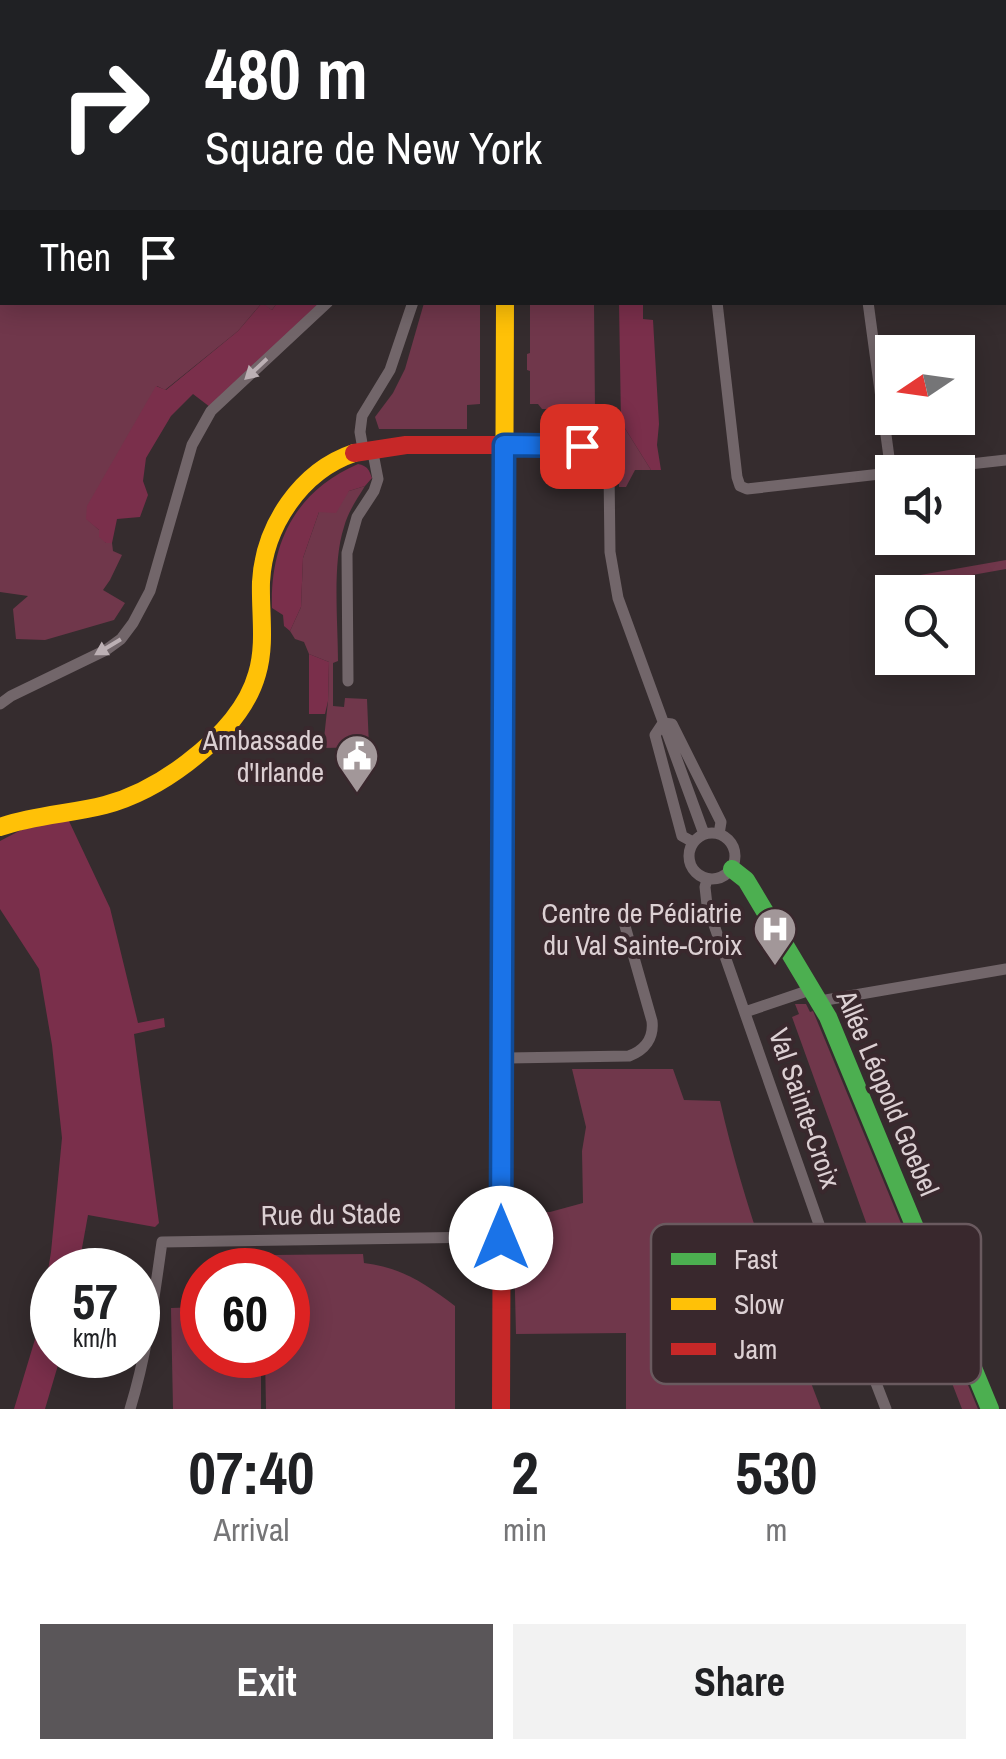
<!DOCTYPE html>
<html lang="en">
<head>
<meta charset="utf-8">
<style>
	body { margin:0; font-family:"Archivo Narrow",sans-serif; background:#f2f2f2; color:#202124; height:100vh; display:flex; flex-direction:column; font-size:38px; white-space:nowrap }
	* { box-sizing:border-box; margin:0 }
	p { font-size:32px; color:#757577 }
	.icon { flex:none; width:55px; height:55px; fill:none; stroke:currentColor; stroke-width:2; stroke-linecap:round; stroke-linejoin:round }
	.map { position:relative; height:1409px; overflow:hidden }
	.side { display:flex; flex-direction:column; background:#fff; flex:1 }
	.side>* { flex:none }
	.banner { position:absolute; left:0px; top:0px; width:1008px; height:305px; box-shadow:0 5px 25px #0003; background:#202124; color:#fff; overflow:hidden }
	.needle { width:65px; rotate:257deg }
	.controls { position:absolute; left:875px; top:335px; display:grid; gap:20px }
	.controls a { display:grid; place-items:center; width:100px; height:100px; border-radius:0px; background:#fff; box-shadow:0 5px 25px #0003; font-size:50px }
	.speed { position:absolute; left:30px; top:1248px; display:flex; gap:20px; font-size:50px; font-weight:700; text-align:center }
	.speed>* { display:grid; place-content:center; width:130px; height:130px; border-radius:50%; background:#fff; box-shadow:0 5px 25px #0003; line-height:1 }
	.speed small { font-size:25px; font-weight:400 }
	.speed .limit { border:15px solid #d22; background:#fff; color:#111 }
	.pin { position:absolute; display:grid; place-items:center; width:85px; height:85px; color:#fff; margin:-42px; border-radius:20px; box-shadow:0 5px 15px #0006 }
	.me { position:absolute; width:110px; margin:-55px; rotate:0deg; stroke-linejoin:round; filter:drop-shadow(0 0 8px #0008) }
	.turn { display:flex; align-items:center; gap:35px; height:210px; padding:0 40px; font-size:45px }
	.turn .icon { width:130px; height:130px; stroke-width:2.5 }
	.turn b { display:block; font-size:70px; line-height:85px }
	.then { display:flex; align-items:center; height:95px; padding:0 40px; background:#0003; gap:20px; font-size:38px }
	.eta { display:flex; justify-content:space-evenly; align-items:center; height:170px; text-align:center }
	.eta b { font-size:60px; font-weight:700; line-height:70px }
	.action { display:flex; gap:20px; margin-top:auto; padding:20px 40px }
	.action a { flex:1; height:115px; border-radius:0px; background:#5a5659; color:#fff; font-size:40px; font-weight:700; line-height:115px; text-align:center }
	.action a+a { background:#f2f2f2; color:#202124 }
	.map>svg:first-child { display:block }
	.green { fill:#70374b }
	.forest { fill:#7a2f4b }
	.lines { fill:none; stroke-linecap:round; stroke-linejoin:round }
	.street { stroke:#72666a; stroke-width:11 }
	.fast { stroke:#4caf50; stroke-width:18 }
	.slow { stroke:#ffc107; stroke-width:18 }
	.jam { stroke:#c62828; stroke-width:18 }
	.tram { stroke:#6e6467; stroke-width:2.5 }
	.oneway { fill:#bcb0b4 }
	.route-casing { stroke:#114b97; stroke-width:25 }
	.route { stroke:#1a73e8; stroke-width:18 }
	.labels { text-anchor:middle; stroke-width:8; stroke-linejoin:round; paint-order:stroke }
	.poi-label { font-size:28px; fill:#dcd0d3; stroke:#39282d; text-anchor:end }
	.street-label { font-size:28px; fill:#dcd0d3; stroke:#39282d }
	.key { fill:#39282d; stroke:#6a5a5f; stroke-width:2.5 }
	.key-label { font-size:28px; fill:#dcd0d3 }
</style>
</head>
<body>
<div class="map">
<svg width="1006" height="1409" viewBox="0 0 1006 1409">
	<rect width="100%" height="100%" fill="#352c2e"/>
	<path class="green" d="M 0,130 L 2,131 L 2,302 L 277,303 L 272,310 L 261,304 L 238,331 L 165,390 L 157,386 L 87,519 L 99,530 L 106,543 L 112,543 L 113,551 L 122,555 L 110,580 L 103,590 L 125,603 L 114,620 L 45,640 L 16,639 L 13,609 L 28,596 L 0,592 Z
		M 424,303 L 480,303 L 480,404 L 467,405 L 467,429 L 379,429 L 375,417 L 393,393 L 405,369 Z
		M 530,303 L 594,303 L 595,411 L 592,418 L 561,409 L 542,409 L 538,404 L 530,404 L 530,371 L 527,370 L 527,354 L 530,353 Z
		M 619,411 L 621,422 L 651,470 L 635,470 L 626,487 L 619,487 Z
		M 365,486 C 357,499 348,512 344,527 C 332,563 338,622 338,661 L 333,663 L 333,706 L 344,707 L 345,698 L 367,699 L 369,747 L 323,748 L 328,701 L 329,662 L 309,654 L 304,642 L 295,639 L 290,631 L 301,607 L 303,558 L 319,512 L 349,491 Z
		M 1006,560 L 1006,569 L 888,590 L 886,581 Z
		M 795,1004 L 806,1004 L 810,1012 L 813,1011 L 978,1409 L 962,1409 L 898,1243 L 876,1250 L 792,1017 L 799,1014 Z
		M 572,1069 L 673,1069 L 684,1100 L 720,1101 C 744,1207 782,1307 821,1409 L 626,1409 L 626,1333 L 516,1334 L 513,1212 L 550,1212 L 583,1203 L 582,1151 L 586,1127 Z
		M 363,1254 L 364,1263 C 401,1267 426,1284 455,1306 L 455,1409 L 266,1409 L 265,1355 L 288,1355 L 288,1270 L 272,1270 L 273,1255 Z
		M 202,1307 L 202,1355 L 261,1355 L 261,1409 L 173,1409 L 171,1308 Z"/>
	<path class="forest" d="M 262,303 L 272,310 L 277,303 L 321,303 L 210,407 L 193,394 L 171,416 L 146,458 L 143,481 L 148,495 L 140,517 L 117,519 L 112,543 L 106,543 L 99,537 L 99,530 L 86,519 L 87,506 L 156,386 L 166,390 L 238,331 Z
		M 619,303 L 643,303 L 643,319 L 653,320 L 659,424 L 657,445 L 661,470 L 651,470 L 621,422 Z
		M 358,464 C 368,466 369,470 372,478 L 365,486 L 349,491 L 336,513 L 319,512 L 303,558 L 301,607 L 290,631 L 284,626 L 283,615 L 272,608 C 270,542 296,491 358,464 Z
		M 309,654 L 329,662 L 328,701 L 325,714 L 309,714 Z
		M 68,819 L 110,908 L 138,1023 L 164,1018 L 165,1027 L 134,1034 L 159,1223 L 155,1227 L 88,1215 L 78,1270 L 52,1270 L 52,1355 L 61,1355 L 45,1409 L 14,1409 L 39,1326 L 51,1252 L 62,1138 L 52,1045 L 39,969 L 0,909 L 0,841 L 21,830 Z"/>
	<g class="lines">
		<path class="street" d="M 828,0 L 828,2
			M 176,2 L 178,0
			M 311,2 L 311,0
			M 1005,236 L 1006,246
			M 717,302 L 737,477 L 740,486 L 747,489 L 1006,460
			M 868,302 L 891,472
			M 504,445 L 591,446 C 602,451 605,459 609,470 L 610,552 L 618,598 L 704,834
			M 363,449 L 360,432 L 362,416 L 390,370 L 413,302
			M 348,681 L 347,553 L 357,517 L 374,491 L 378,479 L 372,448
			M 0,704 L 11,696 L 106,650 L 121,639 L 133,623 L 150,591 L 192,445 L 211,411 L 328,302
			M689 856a23 23 0 1 1 46 0a23 23 0 1 1-46 0Z
			M 693,842 L 682,836 L 655,735 L 663,723 L 672,724 L 721,822 L 719,834
			M 707,879 L 705,887 L 707,905 L 861,1344 L 886,1409
			M 820,1001 L 1006,969
			M 745,1012 L 813,989
			M 501,1058 L 629,1056 C 645,1050 654,1038 652,1021 L 625,926
			M 130,1409 C 147,1354 154,1298 162,1242 L 486,1237 L 501,1238"/>
		<path class="fast" d="M 122,0 L 126,2
			M 732,869 L 746,880 L 828,1017 L 990,1409"/>
		<path class="slow" d="M 541,0 L 541,2
			M 965,2 L 969,0
			M 0,827 C 34,815 70,814 105,805 C 135,797 162,782 187,763 C 216,741 247,710 257,674 C 266,644 260,613 261,582 C 264,526 301,471 354,453
			M 503,839 L 505,302"/>
		<path class="jam" d="M 438,0 L 453,2
			M 1005,171 L 1006,170
			M 354,453 L 406,445 L 504,445
			M 501,1409 L 503,839"/>
		<path class="tram" d="M 531,2 L 531,0
			M 0,113 L 2,115"/>
	</g>
	<defs><path id="oneway-solid" d="M-6-.8H1V-3.2L6.5 0L1 3.2V.8H-6Z" transform="scale(2.5)"/></defs>
	<g class="oneway">
		<use href="#oneway-solid" transform="translate(256 369) rotate(137)"/>
		<use href="#oneway-solid" transform="translate(108 647) rotate(149)"/>
	</g>
	<g class="lines">
		<g class="route-casing">
			<path id="route" d="M 501,1238 L 504,445 L 582,446"/>
		</g>
		<use href="#route" class="route"/>
	</g>
	<defs>
		<g id="civic-pin" transform="scale(2.25)"><path d="M0 17L-7.5 6A9.5 9.5 0 1 1 7.5 6Z" fill="#a29799" stroke="#39282d"/><path d="M-.6-6.5H3V-4.5H.6V-3L4-1V1h2V6H-6V1h2V-1L-.6-3ZM-1.2 2.5V6h2.4V2.5Z" fill="#fff"/></g>
		<g id="hospital-pin" transform="scale(2.25)"><path d="M0 17L-7.5 6A9.5 9.5 0 1 1 7.5 6Z" fill="#a29799" stroke="#39282d"/><path d="M-5-5h3v3.5h4V-5h3V5h-3V1.5h-4V5h-3Z" fill="#fff"/></g>
	</defs>
	<g fill-rule="evenodd">
		<use href="#civic-pin" x="357" y="756"/>
		<use href="#hospital-pin" x="775" y="929"/>
	</g>
	<g class="labels">
		<g class="poi-label">
			<text x="324" y="750">Ambassade<tspan x="324" dy="32">d'Irlande</tspan></text>
			<text x="742" y="923">Centre de Pédiatrie<tspan x="742" dy="32">du Val Sainte-Croix</tspan></text>
		</g>
		<g class="street-label">
			<text transform="translate(888 1093) rotate(67)" y="10">Allée Léopold Goebel</text>
			<text transform="translate(805 1108) rotate(71)" y="10">Val Sainte-Croix</text>
			<text transform="translate(331 1214) rotate(-1)" y="10">Rue du Stade</text>
		</g>
	</g>
	<rect x="651" y="1224" width="330" height="160" rx="15" class="key"/>
	<rect x="671" y="1253" width="45" height="12" fill="#4caf50"/>
	<rect x="671" y="1298" width="45" height="12" fill="#ffc107"/>
	<rect x="671" y="1343" width="45" height="12" fill="#c62828"/>
	<g class="key-label">
		<text x="734" y="1269">Fast</text>
		<text x="734" y="1314">Slow</text>
		<text x="734" y="1359">Jam</text>
	</g>
</svg>
<div class="controls">
<a><svg class="needle" viewBox="-14 -14 28 28"><path d="M0-13l5 13h-10z" fill="#e53935"/><path d="M0 13l5-13h-10z" fill="#757577"/></svg></a>
<a><svg class="icon" aria-label="sound" viewBox="0 0 24 24"><path d="M4 9h4l5-4v14l-5-4H4zM17 9q2 3 0 6"/></svg></a>
<a><svg class="icon" aria-label="search" viewBox="0 0 24 24"><circle cx="10" cy="10" r="6"/><path d="M15 15l6 6"/></svg></a>
</div>
<div class="speed"><div>57<small>km/h</small></div><div class="limit">60</div></div>
<div class="pin" style="left:582px;top:446px;background:#d93025"><svg class="icon" aria-label="arrive" viewBox="0 0 24 24"><path d="M6 21V4h12l-3 4 3 4H6"/></svg></div>
<svg class="me" style="left:501px;top:1238px" viewBox="-20 -20 40 40"><circle r="19" fill="#fff"/><path d="M0-13L10 11 0 6-10 11z" fill="#1a73e8"/></svg>
<div class="banner">
<div class="turn"><svg class="icon" aria-label="right" viewBox="0 0 24 24"><path d="M7 20v-9h11M14 6l5 5-5 5"/></svg><div><b>480 m</b>Square de New York</div></div>
<div class="then">Then<svg class="icon" aria-label="arrive" viewBox="0 0 24 24"><path d="M6 21V4h12l-3 4 3 4H6"/></svg></div>
</div>
</div>
<section class="side">
<div class="eta">
<div><b>07:40</b><p>Arrival</p></div>
<div><b>2</b><p>min</p></div>
<div><b>530</b><p>m</p></div>
</div>
<div class="action"><a>Exit</a><a>Share</a></div>
</section>
</body>
</html>
